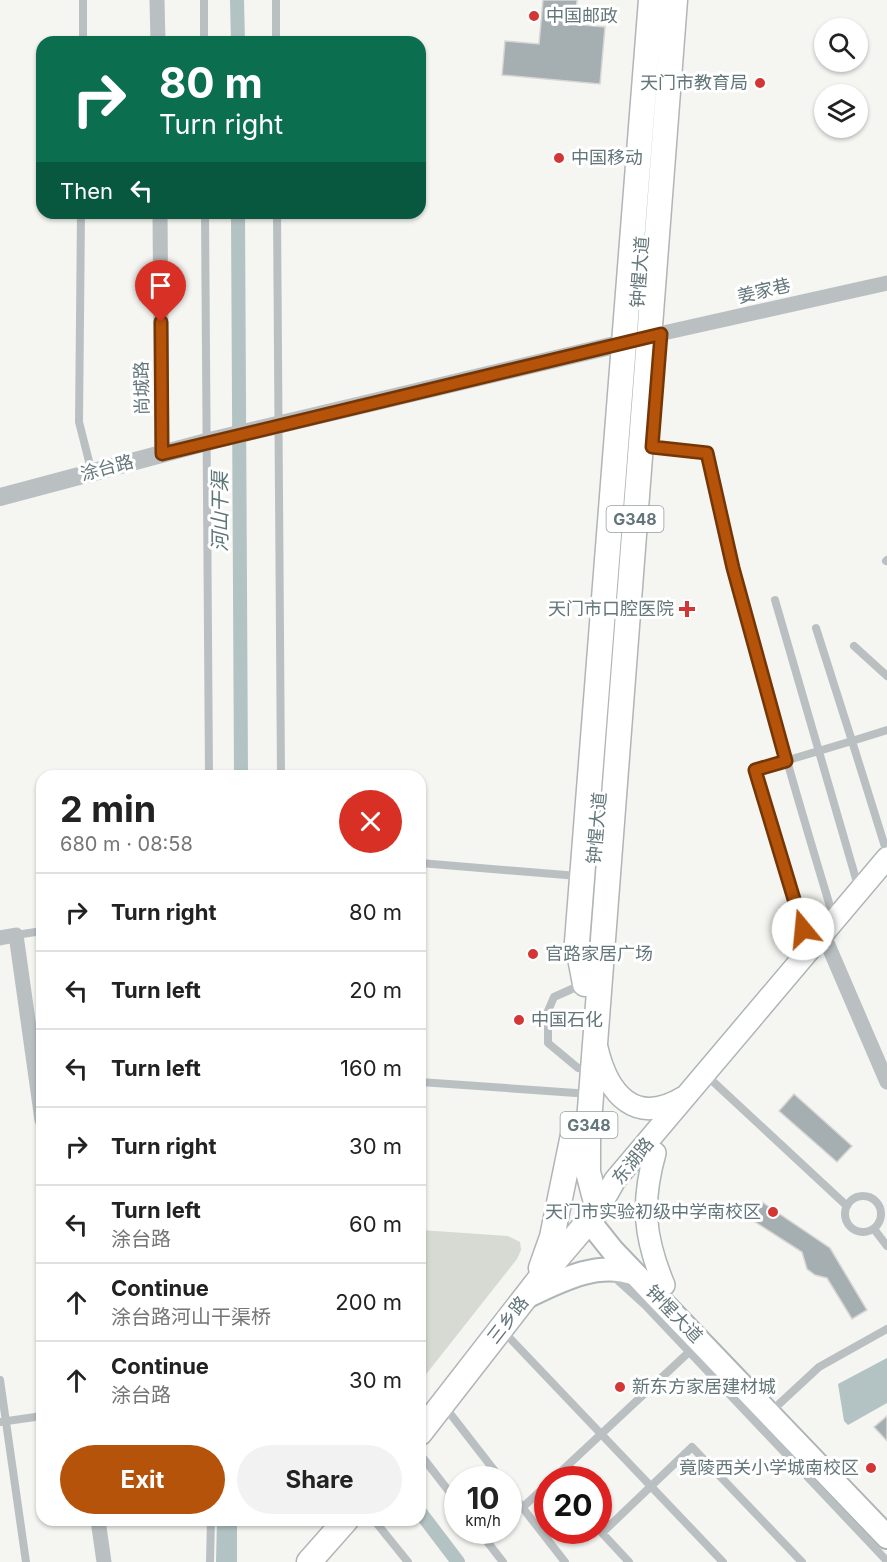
<!DOCTYPE html>
<html lang="en">
<head>
<meta charset="utf-8">
<style>
	body { margin:0; font-family:Inter,"Noto Sans SC",sans-serif; background:#f2f2f2; color:#222; height:100vh; display:flex; flex-direction:column; font-size:22px; white-space:nowrap }
	* { box-sizing:border-box; margin:0 }
	p { font-size:20px; color:#767676 }
	.icon { flex:none; width:33px; height:33px; fill:none; stroke:currentColor; stroke-width:2; stroke-linecap:round; stroke-linejoin:round }
	.map { position:relative; flex:1; overflow:hidden }
	.sheet { position:absolute; left:36px; top:770px; width:390px; height:756px; display:flex; flex-direction:column; background:#fff; border-radius:18px; box-shadow:0 2px 4px #0004 }
	.sheet>* { flex:none }
	.top-card { position:absolute; left:36px; top:36px; width:390px; height:183px; border-radius:18px; box-shadow:0 2px 4px #0004; background:#0b6e4f; color:#fff; overflow:hidden }
	.buttons { position:absolute; left:814px; top:18px; display:grid; gap:12px }
	.buttons a { display:grid; place-items:center; width:54px; height:54px; border-radius:50%; background:#fff; box-shadow:0 2px 4px #0004; font-size:30px }
	.speed { position:absolute; left:444px; top:1466px; display:flex; gap:12px; font-size:30px; font-weight:700; text-align:center }
	.speed>* { display:grid; place-content:center; width:78px; height:78px; border-radius:50%; background:#fff; box-shadow:0 2px 4px #0004; line-height:1 }
	.speed small { font-size:15px; font-weight:400 }
	.speed .limit { border:9px solid #d22; background:#fff; color:#111 }
	.pin { position:absolute; display:grid; place-items:center; width:51px; height:51px; color:#fff; margin:-62px -26px; border-radius:50% 50% 50% 0; rotate:-45deg; box-shadow:0 0 6px #0007 }
	.pin .icon { rotate:45deg }
	.me { position:absolute; width:66px; margin:-33px; rotate:343deg; stroke-linejoin:round; filter:drop-shadow(0 0 4px #0008) }
	.turn { display:flex; align-items:center; gap:21px; height:126px; padding:0 24px; font-size:27px }
	.turn .icon { width:78px; height:78px; stroke-width:2.5 }
	.turn b { display:block; font-size:42px; line-height:51px }
	.then { display:flex; align-items:center; height:57px; padding:0 24px; background:#0003; gap:12px; font-size:22px }
	.round { display:grid; place-items:center; flex:none; width:63px; height:63px; border-radius:32px; background:#f2f2f2 }
	.summary { display:flex; align-items:center; justify-content:space-between; height:102px; padding:0 24px }
	h1 { font-size:36px; font-weight:700; line-height:45px }
	.cta { display:flex; gap:12px; margin-top:auto; padding:12px 24px }
	.cta a { flex:1; height:69px; border-radius:36px; background:#b45309; color:#fff; font-size:24px; font-weight:700; line-height:69px; text-align:center }
	.cta a+a { background:#f2f2f2; color:#222 }
	ul { padding:0; list-style:none }
	li { display:flex; align-items:center; gap:18px; height:78px; padding:0 24px; border-top:2px solid #e0e0e0 }
	li div { flex:1 }
	li b { display:block; font-size:22px }
	li em { font-style:normal }
	.map>svg:first-child { display:block }
	.green { fill:#d6dad2 }
	.water { fill:#b3c2c3 }
	.lines { fill:none; stroke-linecap:round; stroke-linejoin:round }
	.canal { stroke:#b3c2c3; stroke-width:14 }
	.building { fill:#a5aeb1; stroke:#d7d6d5; stroke-width:1.5 }
	.secondary-casing { stroke:#adb5b7; stroke-width:24 }
	.primary-casing { stroke:#aeb5b6; stroke-width:26 }
	.trunk-casing { stroke:#b0b5b7; stroke-width:27 }
	.service { stroke:#bac0c2; stroke-width:8 }
	.minor { stroke:#bac0c2; stroke-width:15 }
	.tertiary { stroke:#bac0c2; stroke-width:18 }
	.secondary { stroke:#fff; stroke-width:21 }
	.primary { stroke:#fff; stroke-width:22 }
	.trunk { stroke:#fff; stroke-width:24 }
	.route-casing { stroke:#753606; stroke-width:15 }
	.route { stroke:#b45309; stroke-width:10 }
	.poi-dot { fill:#d23736; stroke:#fff; stroke-width:2 }
	.labels { text-anchor:middle; stroke-width:6; stroke-linejoin:round; paint-order:stroke }
	.shield { fill:#fff; stroke:#929fa2; stroke-width:1.5 }
	.shield-label { font-size:16px; font-weight:bold; fill:#63767a }
	.poi-label { font-size:18px; fill:#63767a; stroke:#fff; text-anchor:start }
	.street-label { font-size:18px; fill:#63767a; stroke:#fff }
	.water-label { font-size:20px; font-style:italic; fill:#5e7676; stroke:#fff }
</style>
</head>
<body>
<div class="map">
<svg width="887" height="1562" viewBox="0 0 887 1562">
	<rect width="100%" height="100%" fill="#f5f5f2"/>
	<path class="green" d="M 420,1230 L 508,1236 L 520,1242 L 521,1250 L 517,1259 L 420,1382 Z"/>
	<path class="water" d="M 887,1358 L 887,1403 L 848,1425 L 844,1421 L 838,1384 Z
		M 217,1520 L 237,1520 L 237,1562 L 216,1562 Z"/>
	<g class="lines">
		<path class="canal" d="M 237,0 L 238,42
			M 238,213 L 241,776
			M 420,1512 L 458,1562"/>
	</g>
	<path class="building" d="M 543,0 L 577,0 L 575,24 L 605,27 L 600,84 L 502,75 L 505,41 L 539,44 Z
		M 794,1094 L 852,1146 L 837,1162 L 779,1111 Z
		M 762,1202 L 830,1248 L 867,1310 L 852,1319 L 827,1278 L 815,1275 L 807,1269 L 802,1252 L 752,1220 Z
		M 887,1416 L 887,1441 L 874,1427 Z"/>
	<g class="lines">
		<g class="secondary-casing">
			<path id="secondary" d="M 597,1048 C 608,1094 635,1127 684,1097
				M 655,1153 C 641,1203 644,1237 664,1285
				M 598,1210 L 615,1180 L 887,858"/>
		</g>
		<g class="primary-casing">
			<path id="primary" d="M 589,1221 L 613,1251 L 887,1537
				M 526,1297 C 559,1281 598,1260 635,1274"/>
		</g>
		<g class="trunk-casing">
			<path id="trunk" d="M 585,984 L 577,942 L 651,0
				M 541,1268 L 552,1237 L 573,1135
				M 420,1433 L 542,1276 L 598,1210 L 588,1172 L 588,1135 L 675,0
				M 309,1562 L 346,1520"/>
		</g>
		<path class="service" d="M 204,0 L 204,42
			M 276,0 L 276,42
			M 83,42 L 83,0
			M 81,213 L 79,422 L 92,473
			M 205,213 L 209,776
			M 277,213 L 281,776
			M 652,447 L 707,452 C 742,609 786,762 833,916
			M 886,561 L 887,560
			M 775,600 L 858,886
			M 816,628 L 852,741 L 887,730
			M 854,646 L 887,676
			M 420,863 L 578,876
			M 16,935 L 42,931
			M 808,946 L 755,770 L 852,741 L 887,853
			M 578,1068 L 548,1043 L 548,1011 L 554,997 L 583,984
			M 706,1075 L 847,1206
			M 420,1082 L 576,1093
			M845 1214a18 18 0 1 1 36 0a18 18 0 1 1-36 0Z
			M 874,1229 L 887,1246
			M 613,1276 L 645,1305 L 887,1561
			M 504,1332 L 723,1562
			M 0,1380 L 26,1562
			M 778,1405 L 819,1367 L 887,1329
			M 445,1407 L 501,1479
			M 0,1422 L 42,1416
			M 420,1454 L 458,1503
			M 553,1479 L 689,1352
			M 508,1489 L 565,1562
			M 523,1507 L 548,1484
			M 374,1520 L 408,1562
			M 478,1530 L 503,1562
			M 210,1562 L 211,1520
			M 629,1562 L 602,1533 L 692,1447 L 802,1562"/>
		<path class="minor" d="M 157,0 L 158,42
			M 160,213 L 162,454
			M 650,336 L 887,283
			M 0,938 L 16,935 L 42,1120
			M 828,945 L 887,1082
			M 98,1520 L 104,1562"/>
		<path class="tertiary" d="M 0,497 L 214,440 L 636,340"/>
		<use href="#secondary" class="secondary"/>
		<use href="#primary" class="primary"/>
		<use href="#trunk" class="trunk"/>
	</g>
	<g class="lines">
		<g class="route-casing">
			<path id="route" d="M 161,322 L 162,454 L 661,334 L 652,447 L 707,453 L 733,568 L 786,761 L 755,770 L 803,929"/>
		</g>
		<use href="#route" class="route"/>
	</g>
	<g class="poi-dot">
		<circle cx="534" cy="16" r="6"/>
		<circle cx="760" cy="83" r="6"/>
		<circle cx="559" cy="158" r="6"/>
		<path d="M684 600h6v6h6v6h-6v6h-6v-6h-6v-6h6z"/>
		<circle cx="533" cy="954" r="6"/>
		<circle cx="519" cy="1020" r="6"/>
		<circle cx="773" cy="1212" r="6"/>
		<circle cx="620" cy="1387" r="6"/>
		<circle cx="871" cy="1468" r="6"/>
	</g>
	<g class="labels">
		<g class="shield">
			<rect x="606.5" y="506" width="57" height="26" rx="4.5"/>
			<rect x="560.5" y="1112" width="57" height="26" rx="4.5"/>
		</g>
		<g class="shield-label">
			<text x="635" y="525">G348</text>
			<text x="589" y="1131">G348</text>
		</g>
		<g class="poi-label">
			<text x="546" y="22">中国邮政</text>
			<text x="748" y="89" text-anchor="end">天门市教育局</text>
			<text x="571" y="164">中国移动</text>
			<text x="674" y="615" text-anchor="end">天门市口腔医院</text>
			<text x="545" y="960">官路家居广场</text>
			<text x="531" y="1026">中国石化</text>
			<text x="761" y="1218" text-anchor="end">天门市实验初级中学南校区</text>
			<text x="632" y="1393">新东方家居建材城</text>
			<text x="859" y="1474" text-anchor="end">竟陵西关小学城南校区</text>
		</g>
		<g class="street-label">
			<text transform="translate(640 272) rotate(-86)" y="6">钟惺大道</text>
			<text transform="translate(764 291) rotate(-13)" y="6">姜家巷</text>
			<text transform="translate(142 388) rotate(-91)" y="6">尚城路</text>
			<text transform="translate(107 468) rotate(-15)" y="6">涂台路</text>
			<text transform="translate(597 828) rotate(-85)" y="6">钟惺大道</text>
			<text transform="translate(633 1161) rotate(-51)" y="6">东湖路</text>
			<text transform="translate(674 1314) rotate(46)" y="6">钟惺大道</text>
			<text transform="translate(508 1320) rotate(-52)" y="6">三乡路</text>
		</g>
		<g class="water-label">
			<text transform="translate(220 512) rotate(-90)" y="7">河山干渠</text>
		</g>
	</g>
</svg>
<div class="buttons">
<a><svg class="icon" aria-label="search" viewBox="0 0 24 24"><circle cx="10" cy="10" r="6"/><path d="M15 15l6 6"/></svg></a>
<a><svg class="icon" aria-label="layers" viewBox="0 0 24 24"><path d="M12 4l9 5-9 5-9-5zM3 14l9 5 9-5"/></svg></a>
</div>
<div class="speed"><div>10<small>km/h</small></div><div class="limit">20</div></div>
<div class="pin" style="left:161px;top:322px;background:#d93025"><svg class="icon" aria-label="arrive" viewBox="0 0 24 24"><path d="M6 21V4h12l-3 4 3 4H6"/></svg></div>
<svg class="me" style="left:803px;top:929px" viewBox="-20 -20 40 40"><circle r="19" fill="#fff"/><path d="M0-13L10 11 0 6-10 11z" fill="#b45309"/></svg>
<div class="top-card">
<div class="turn"><svg class="icon" aria-label="right" viewBox="0 0 24 24"><path d="M7 20v-9h11M14 6l5 5-5 5"/></svg><div><b>80 m</b>Turn right</div></div>
<div class="then">Then<svg class="icon" aria-label="left" viewBox="0 0 24 24"><path d="M17 20v-9H6M10 6l-5 5 5 5"/></svg></div>
</div>
<section class="sheet">
<div class="summary"><div><h1>2 min</h1><p>680 m · 08:58</p></div><a class="round" style="background:#d93025;color:#fff"><svg class="icon" aria-label="close" viewBox="0 0 24 24"><path d="M6 6l12 12M18 6L6 18"/></svg></a></div>
<ul>
<li><svg class="icon" aria-label="right" viewBox="0 0 24 24"><path d="M7 20v-9h11M14 6l5 5-5 5"/></svg><div><b>Turn right</b></div><em>80 m</em></li>
<li><svg class="icon" aria-label="left" viewBox="0 0 24 24"><path d="M17 20v-9H6M10 6l-5 5 5 5"/></svg><div><b>Turn left</b></div><em>20 m</em></li>
<li><svg class="icon" aria-label="left" viewBox="0 0 24 24"><path d="M17 20v-9H6M10 6l-5 5 5 5"/></svg><div><b>Turn left</b></div><em>160 m</em></li>
<li><svg class="icon" aria-label="right" viewBox="0 0 24 24"><path d="M7 20v-9h11M14 6l5 5-5 5"/></svg><div><b>Turn right</b></div><em>30 m</em></li>
<li><svg class="icon" aria-label="left" viewBox="0 0 24 24"><path d="M17 20v-9H6M10 6l-5 5 5 5"/></svg><div><b>Turn left</b><p>涂台路</p></div><em>60 m</em></li>
<li><svg class="icon" aria-label="ahead" viewBox="0 0 24 24"><path d="M12 20V5M6 11l6-6 6 6"/></svg><div><b>Continue</b><p>涂台路河山干渠桥</p></div><em>200 m</em></li>
<li><svg class="icon" aria-label="ahead" viewBox="0 0 24 24"><path d="M12 20V5M6 11l6-6 6 6"/></svg><div><b>Continue</b><p>涂台路</p></div><em>30 m</em></li>
</ul>
<div class="cta"><a>Exit</a><a>Share</a></div>
</section>
</div>
</body>
</html>
